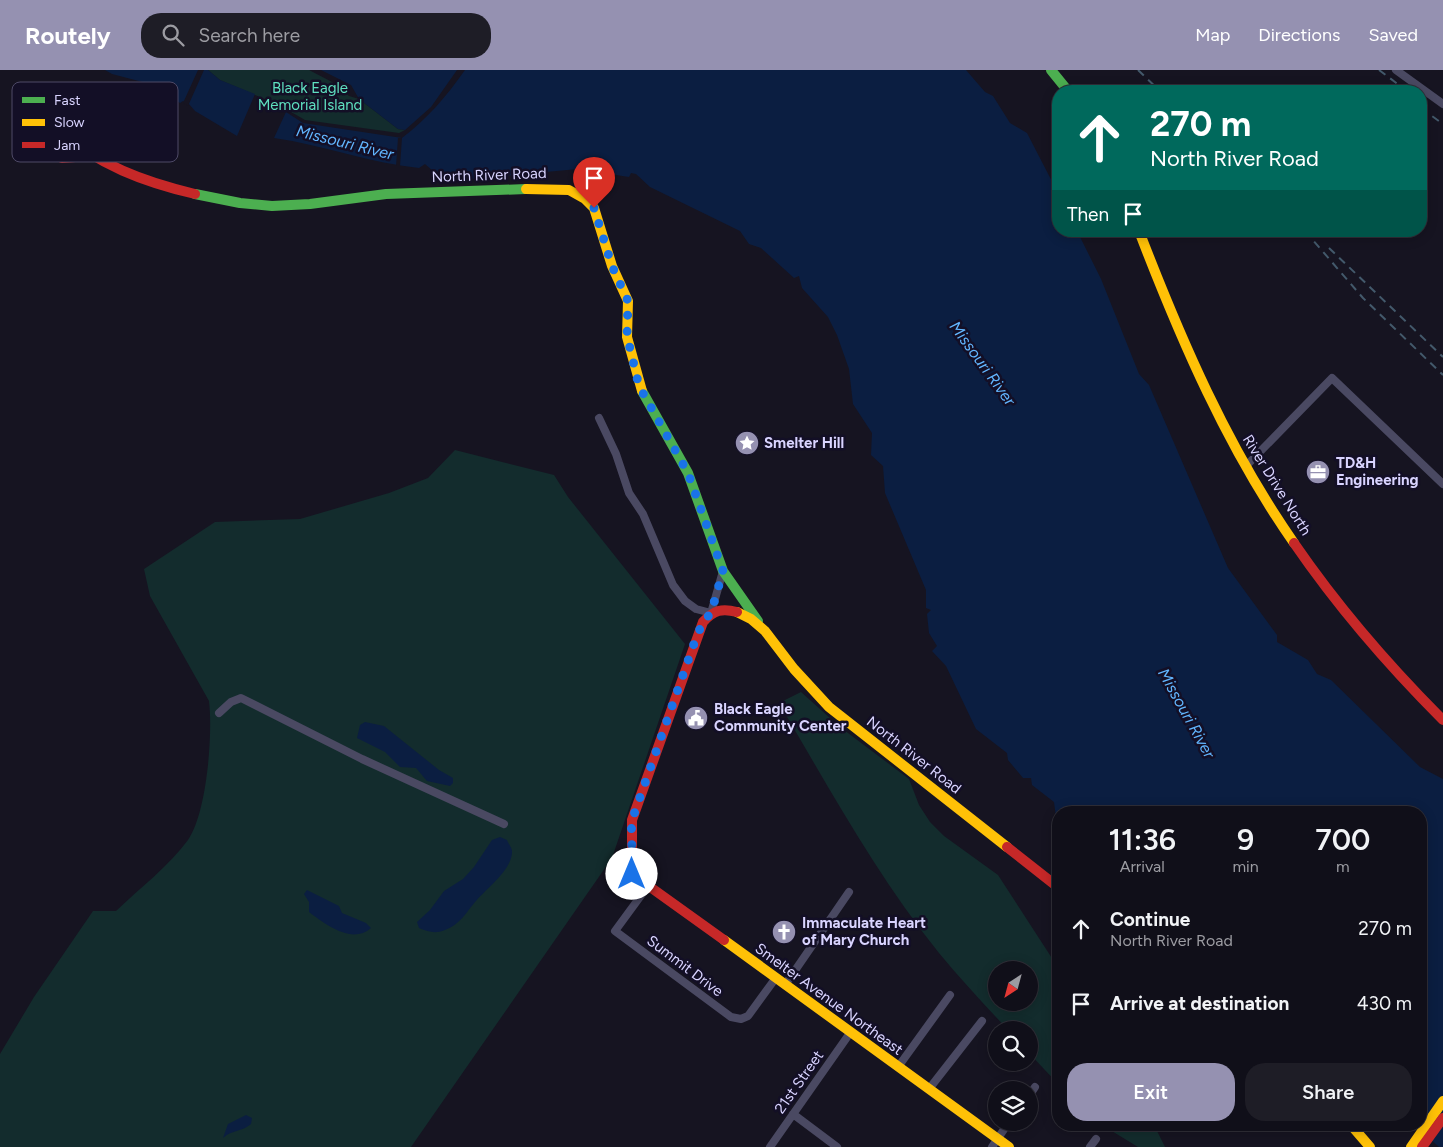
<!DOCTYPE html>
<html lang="en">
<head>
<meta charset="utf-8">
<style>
	body { margin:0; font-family:Figtree,sans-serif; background:#1e1d26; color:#f1f3f6; height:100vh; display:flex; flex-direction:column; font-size:19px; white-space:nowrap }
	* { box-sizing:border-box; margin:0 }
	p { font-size:16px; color:#9c9ca2 }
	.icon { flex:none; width:28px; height:28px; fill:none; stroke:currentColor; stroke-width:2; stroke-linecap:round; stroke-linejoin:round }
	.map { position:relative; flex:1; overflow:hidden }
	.details { position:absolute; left:1052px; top:736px; width:375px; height:325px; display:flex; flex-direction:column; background:#100f19; border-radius:20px; box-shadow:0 2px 12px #0003,0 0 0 1px #302f38 }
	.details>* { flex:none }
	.top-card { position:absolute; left:1052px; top:15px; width:375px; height:152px; border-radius:20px; box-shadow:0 2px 12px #0003,0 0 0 1px #302f38; background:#00695c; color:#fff; overflow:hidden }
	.needle { width:32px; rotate:216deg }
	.fabs { position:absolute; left:988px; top:891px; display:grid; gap:10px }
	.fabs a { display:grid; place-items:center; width:50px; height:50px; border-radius:50%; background:#100f19; box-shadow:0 2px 12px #0003,0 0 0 1px #302f38; font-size:25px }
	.pin { position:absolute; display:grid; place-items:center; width:42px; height:42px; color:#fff; margin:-51px -21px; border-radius:50% 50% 50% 0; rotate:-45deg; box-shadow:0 0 5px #0007 }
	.pin .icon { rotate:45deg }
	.me { position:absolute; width:55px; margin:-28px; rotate:0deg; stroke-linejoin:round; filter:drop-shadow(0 0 4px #0008) }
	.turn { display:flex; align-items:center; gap:18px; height:105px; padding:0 15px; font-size:22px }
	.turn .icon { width:65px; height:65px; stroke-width:2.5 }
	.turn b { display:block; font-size:35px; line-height:42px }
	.then { display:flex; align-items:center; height:48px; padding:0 15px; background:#0003; gap:10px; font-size:19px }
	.eta { display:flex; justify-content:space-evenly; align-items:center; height:85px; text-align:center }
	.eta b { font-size:30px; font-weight:600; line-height:35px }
	.cta { display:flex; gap:10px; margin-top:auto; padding:10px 15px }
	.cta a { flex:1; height:58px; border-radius:20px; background:#9591b1; color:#fff; font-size:20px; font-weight:600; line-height:58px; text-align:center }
	.cta a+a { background:#1e1d26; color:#f1f3f6 }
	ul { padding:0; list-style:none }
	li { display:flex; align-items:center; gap:15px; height:75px; padding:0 15px }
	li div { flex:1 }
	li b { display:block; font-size:19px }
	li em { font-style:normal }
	header { display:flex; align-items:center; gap:30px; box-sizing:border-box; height:70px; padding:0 25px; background:#9591b1; color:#fff }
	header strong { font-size:24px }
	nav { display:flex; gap:28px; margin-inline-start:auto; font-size:18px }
	.search { width:350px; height:45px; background:#1e1d26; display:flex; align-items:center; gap:12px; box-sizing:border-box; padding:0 18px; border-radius:20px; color:#9c9ca2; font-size:19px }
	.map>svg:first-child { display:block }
	.green { fill:#132c2d; fill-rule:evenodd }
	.water { fill:#0b1e41 }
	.pier { fill:#161421 }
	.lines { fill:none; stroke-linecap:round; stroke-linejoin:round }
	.street { stroke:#4a4962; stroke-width:8 }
	.fast { stroke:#4caf50; stroke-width:10 }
	.slow { stroke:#ffc107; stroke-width:10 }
	.jam { stroke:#c62828; stroke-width:10 }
	.rail { stroke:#43596b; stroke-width:2; stroke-dasharray:8 6; stroke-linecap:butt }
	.route { stroke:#1a73e8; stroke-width:9; stroke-dasharray:0 16.2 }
	.labels { text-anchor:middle; stroke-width:5; stroke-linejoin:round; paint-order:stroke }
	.park-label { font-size:15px; fill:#5fe0c0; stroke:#130f26 }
	.street-label { font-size:15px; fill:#d9d4ff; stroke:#130f26 }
	.poi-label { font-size:15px; font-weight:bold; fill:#d9d4ff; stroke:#130f26; text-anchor:start }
	.water-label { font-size:16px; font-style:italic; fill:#62b6ff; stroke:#130f26 }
	.key { fill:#130f26; stroke:#4e4a67; stroke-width:1 }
	.key-label { font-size:14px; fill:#d9d4ff }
</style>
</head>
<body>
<header>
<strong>Routely</strong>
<div class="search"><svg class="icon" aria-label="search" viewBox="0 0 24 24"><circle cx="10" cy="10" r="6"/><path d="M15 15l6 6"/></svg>Search here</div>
<nav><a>Map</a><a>Directions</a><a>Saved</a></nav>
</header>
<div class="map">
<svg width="1443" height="1077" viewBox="0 0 1443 1077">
	<rect width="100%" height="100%" fill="#161421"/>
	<path class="green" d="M 208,0 L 309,0 L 332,12 L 349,26 L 359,29 L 398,59 L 405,60 L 399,63 L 305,50 L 279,35 L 220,10 Z
		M 455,380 L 554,405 L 568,427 L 685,574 L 612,788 L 411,1077 L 0,1077 L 0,984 L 34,927 L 93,841 L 116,841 C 140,818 169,796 188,770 C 207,743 213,663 209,631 L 150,526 L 144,499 L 215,452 L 300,449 L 389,423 L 428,408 Z
		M 801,622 L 840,657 L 909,709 L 919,735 L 930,752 L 944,766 L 998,805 L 1059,899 L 1059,1015 L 1029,983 L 1029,960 L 1008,960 C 985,935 961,910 939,883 C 877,806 829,718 779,633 ZM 996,900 L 1029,900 L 1029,932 L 996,932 Z
		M 1102,1055 L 1154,1055 L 1165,1077 L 1138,1077 Z"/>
	<path class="water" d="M 105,0 L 208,0 L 220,10 L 255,24 L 237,66 L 195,41 L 189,34 L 183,31 L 180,33 L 154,15 L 112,4 Z
		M 321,0 L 457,0 L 431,37 L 405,60 L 398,59 L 359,29 L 351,15 Z
		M 465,0 L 966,0 L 985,22 L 993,26 L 1010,53 L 1027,63 L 1059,125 L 1059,161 L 1077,161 L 1101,209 L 1139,304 L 1149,315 L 1228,498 L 1277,565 L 1277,572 L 1308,590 L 1317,604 L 1331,610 L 1420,697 L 1443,709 L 1443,1077 L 1439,1077 L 1415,1055 L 1421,1055 L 1421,742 L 1059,742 L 1059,770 L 1054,732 L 1032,715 L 1031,708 L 1023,708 L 1008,690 L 1007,683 L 976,659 L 946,596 L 932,581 L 937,576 L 929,563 L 927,544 L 931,540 L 926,538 L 926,520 L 885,423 L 883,396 L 871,385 L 872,363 L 853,334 L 849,299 L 837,265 L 828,247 L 802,218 L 799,206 L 794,208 L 761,178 L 749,174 L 740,161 L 650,117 L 636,104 L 631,103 L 629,107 L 578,99 L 470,109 L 433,107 L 433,101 L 425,94 L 419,98 C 370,93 323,75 274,68 L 286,42 L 303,53 L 402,68 C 428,48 446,27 465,0 Z
		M 365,652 L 384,656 L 439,700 L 453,708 L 453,713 L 450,716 L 427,711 L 416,698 L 400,697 L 385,682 L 357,668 L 360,655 Z
		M 500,767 L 507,770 C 508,773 512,778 512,781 C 513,799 486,819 476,831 C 466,842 461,854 445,860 C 435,864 429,862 419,858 L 417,852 L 430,840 L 444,821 L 463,809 L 474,797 L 492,770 Z
		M 307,820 L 339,836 L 342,843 L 366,853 L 371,858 C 352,875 325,854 309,842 L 309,832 L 304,824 Z
		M 246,1045 L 252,1048 L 251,1054 C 242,1062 231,1060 223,1068 L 228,1054 Z"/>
	<path class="pier" d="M 198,0 L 204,0 L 188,36 L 183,33 Z
		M 398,68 L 402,68 L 400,96 L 396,96 Z"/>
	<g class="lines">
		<path class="street" d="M 1396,0 L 1443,34
			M 599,348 L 616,384 L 629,423 L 643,444 L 673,515 L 685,531 L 696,539 L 711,543 L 723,501
			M 1246,396 L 1332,308 L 1443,414
			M 219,643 L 231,632 L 241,628 L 362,689 L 504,754
			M 648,816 L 615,861 L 731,947 L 741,949 L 748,946 L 775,909
			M 785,915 L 849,822
			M 898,997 L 950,925
			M 929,1019 L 982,951
			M 1029,1026 L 1035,1017
			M 793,1044 L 837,1077
			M 770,1077 L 850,963
			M 992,1077 L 1009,1052
			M 1090,1077 L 1096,1069"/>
		<path class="fast" d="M 1051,0 L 1068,21
			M 195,124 L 240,133 L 272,136 L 310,134 L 386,124 L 526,119
			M 642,321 L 688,403 L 723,501 L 758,551"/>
		<path class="slow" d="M 526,119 L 569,120 L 585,129 L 594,138 L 612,196 L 628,231 L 627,267 L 642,321
			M 1139,161 C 1181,270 1227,377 1294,473
			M 737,542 L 751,549 L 765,561 L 794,599 L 829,637 L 1007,777
			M 724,870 L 1009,1077
			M 1351,1055 L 1370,1077
			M 1411,1077 L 1443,1031"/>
		<path class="jam" d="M 89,86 L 62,88 L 51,81 L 50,68 L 59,60 C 98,95 144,112 195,124
			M 1294,473 C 1338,537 1388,595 1443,650
			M 1007,777 L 1059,818
			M 724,870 L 632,804 L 632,750 L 703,552 C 714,540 722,538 737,542
			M 1422,1077 L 1443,1048"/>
		<path class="rail" d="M 1138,0 L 1160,21
			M 1379,0 L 1407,21
			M 1421,38 L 1443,54
			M 1305,161 L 1363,228 L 1443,305
			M 1329,178 L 1443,287"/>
	</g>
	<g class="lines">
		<path class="route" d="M 594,138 L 612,196 L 628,231 L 627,266 L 639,316 L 688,403 L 723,501 L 711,543 L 703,552 L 696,568 L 632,750 C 630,769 634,786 632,804"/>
	</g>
	<defs>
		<g id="sight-disc" transform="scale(1.25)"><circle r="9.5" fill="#9591b1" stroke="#130f26"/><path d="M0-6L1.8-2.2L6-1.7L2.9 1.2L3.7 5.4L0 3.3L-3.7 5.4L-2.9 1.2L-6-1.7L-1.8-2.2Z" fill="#fff"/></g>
		<g id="office-disc" transform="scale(1.25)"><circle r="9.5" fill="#9591b1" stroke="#130f26"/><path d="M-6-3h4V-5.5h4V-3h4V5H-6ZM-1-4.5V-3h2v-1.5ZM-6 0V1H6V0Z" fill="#fff"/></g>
		<g id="civic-disc" transform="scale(1.25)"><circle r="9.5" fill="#9591b1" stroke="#130f26"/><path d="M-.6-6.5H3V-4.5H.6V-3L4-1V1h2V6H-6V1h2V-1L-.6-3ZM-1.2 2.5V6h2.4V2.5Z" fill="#fff"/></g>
		<g id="church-disc" transform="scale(1.25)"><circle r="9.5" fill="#9591b1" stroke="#130f26"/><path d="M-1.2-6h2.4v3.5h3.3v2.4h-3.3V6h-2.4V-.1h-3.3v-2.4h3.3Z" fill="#fff"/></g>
	</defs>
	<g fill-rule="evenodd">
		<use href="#sight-disc" x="747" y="373"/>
		<use href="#office-disc" x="1318" y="402"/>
		<use href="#civic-disc" x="696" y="648"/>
		<use href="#church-disc" x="784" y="862"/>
	</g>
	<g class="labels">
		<g class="park-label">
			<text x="310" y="23">Black Eagle<tspan x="310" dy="17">Memorial Island</tspan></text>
		</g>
		<g class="street-label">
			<text transform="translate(489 105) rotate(-2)" y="5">North River Road</text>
			<text transform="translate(1277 415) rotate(58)" y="5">River Drive North</text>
			<text transform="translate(914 685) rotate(38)" y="5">North River Road</text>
			<text transform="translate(685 896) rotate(37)" y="5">Summit Drive</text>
			<text transform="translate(829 929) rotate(36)" y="5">Smelter Avenue Northeast</text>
			<text transform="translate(799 1012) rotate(-55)" y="5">21st Street</text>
		</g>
		<g class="poi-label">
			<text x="764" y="378">Smelter Hill</text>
			<text x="1336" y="398">TD&amp;H<tspan x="1336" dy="17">Engineering</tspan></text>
			<text x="714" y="644">Black Eagle<tspan x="714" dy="17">Community Center</tspan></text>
			<text x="802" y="858">Immaculate Heart<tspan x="802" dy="17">of Mary Church</tspan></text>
		</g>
		<g class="water-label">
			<text transform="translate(345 72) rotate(14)" y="6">Missouri River</text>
			<text transform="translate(983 293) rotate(54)" y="6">Missouri River</text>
			<text transform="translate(1187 643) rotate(61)" y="6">Missouri River</text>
		</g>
	</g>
	<rect x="12" y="12" width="166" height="80" rx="8" class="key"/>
	<rect x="22" y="27" width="23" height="6" fill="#4caf50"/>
	<rect x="22" y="49" width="23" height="7" fill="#ffc107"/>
	<rect x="22" y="72" width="23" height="6" fill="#c62828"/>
	<g class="key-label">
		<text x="54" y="35">Fast</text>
		<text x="54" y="57">Slow</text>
		<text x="54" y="80">Jam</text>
	</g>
</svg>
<div class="fabs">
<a><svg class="needle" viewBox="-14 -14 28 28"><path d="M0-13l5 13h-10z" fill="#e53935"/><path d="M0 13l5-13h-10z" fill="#9c9ca2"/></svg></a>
<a><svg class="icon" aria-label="search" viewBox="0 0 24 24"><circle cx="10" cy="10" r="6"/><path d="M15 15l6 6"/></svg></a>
<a><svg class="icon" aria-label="layers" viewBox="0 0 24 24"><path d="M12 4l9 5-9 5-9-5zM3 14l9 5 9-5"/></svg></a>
</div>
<div class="pin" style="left:594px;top:138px;background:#d93025"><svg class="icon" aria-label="arrive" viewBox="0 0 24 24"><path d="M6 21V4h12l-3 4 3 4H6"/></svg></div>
<svg class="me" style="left:632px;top:804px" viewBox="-20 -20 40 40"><circle r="19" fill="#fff"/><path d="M0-13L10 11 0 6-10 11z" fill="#1a73e8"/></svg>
<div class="top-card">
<div class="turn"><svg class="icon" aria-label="ahead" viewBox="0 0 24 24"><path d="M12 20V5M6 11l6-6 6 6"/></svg><div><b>270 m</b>North River Road</div></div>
<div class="then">Then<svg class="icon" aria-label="arrive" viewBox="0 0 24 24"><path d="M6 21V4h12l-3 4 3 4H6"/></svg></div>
</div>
<section class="details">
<div class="eta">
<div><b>11:36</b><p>Arrival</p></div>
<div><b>9</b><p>min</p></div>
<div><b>700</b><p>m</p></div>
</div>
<ul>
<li><svg class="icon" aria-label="ahead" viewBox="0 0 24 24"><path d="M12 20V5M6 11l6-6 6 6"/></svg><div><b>Continue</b><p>North River Road</p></div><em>270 m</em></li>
<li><svg class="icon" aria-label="arrive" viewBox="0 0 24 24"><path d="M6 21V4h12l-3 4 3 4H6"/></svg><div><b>Arrive at destination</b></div><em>430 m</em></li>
</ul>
<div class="cta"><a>Exit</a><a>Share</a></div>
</section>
</div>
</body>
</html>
